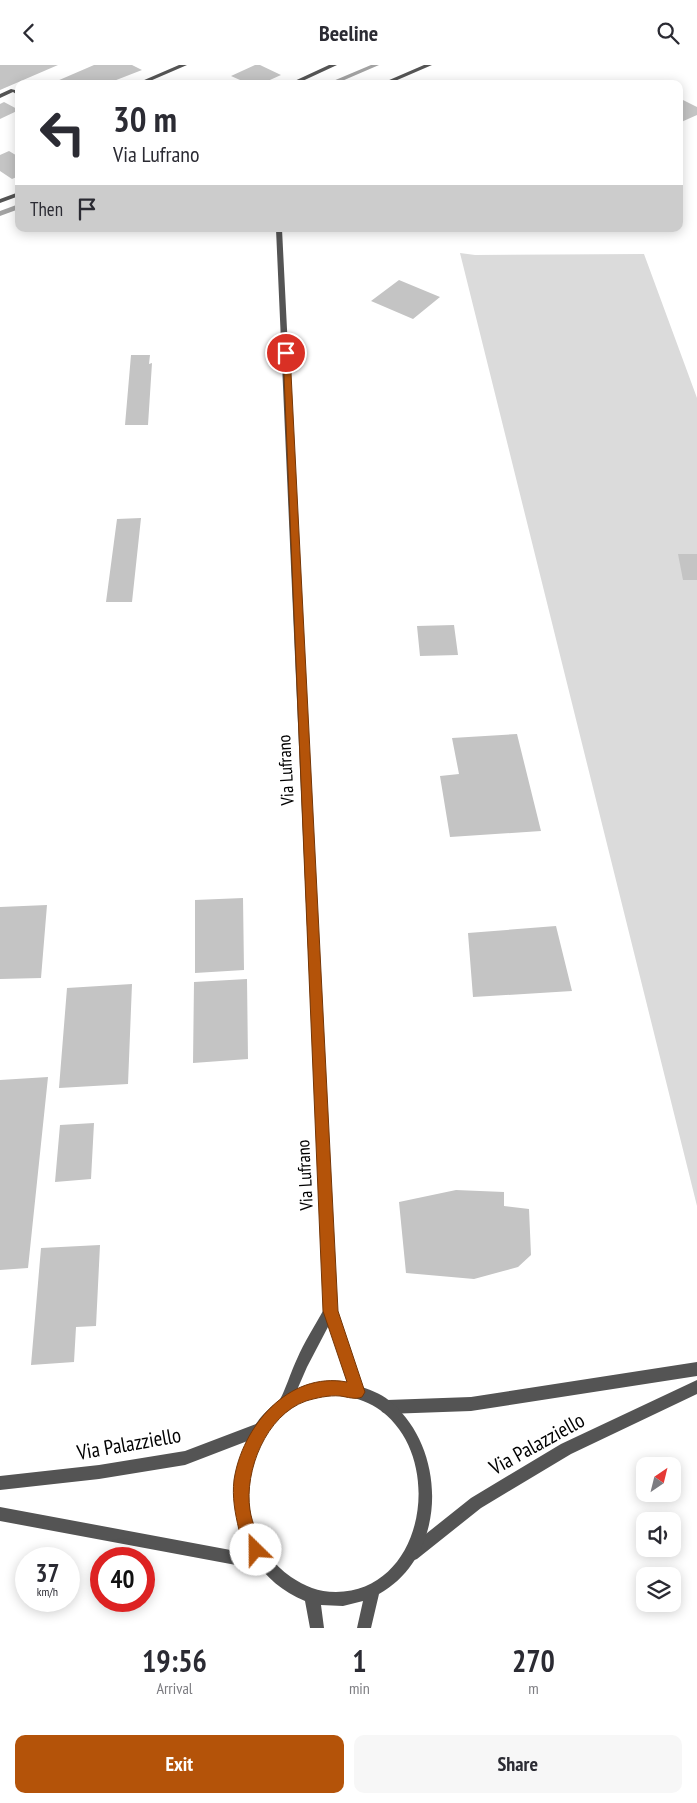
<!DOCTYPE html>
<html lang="en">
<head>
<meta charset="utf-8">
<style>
	body { margin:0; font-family:"PT Sans Narrow",sans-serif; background:#f7f7f7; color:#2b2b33; height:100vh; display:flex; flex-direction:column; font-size:19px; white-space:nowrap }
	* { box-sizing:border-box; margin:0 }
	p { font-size:16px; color:#7c7c81 }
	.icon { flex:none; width:28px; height:28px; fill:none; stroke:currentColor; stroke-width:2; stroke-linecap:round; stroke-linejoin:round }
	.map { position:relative; height:1563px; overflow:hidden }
	.details { display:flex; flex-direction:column; background:#fff; flex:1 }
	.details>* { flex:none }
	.banner { position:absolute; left:15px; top:15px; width:668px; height:152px; border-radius:10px; box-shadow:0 2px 12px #0003; background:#fff; color:#2b2b33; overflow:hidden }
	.needle { width:32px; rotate:35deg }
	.fabs { position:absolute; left:636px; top:1392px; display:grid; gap:10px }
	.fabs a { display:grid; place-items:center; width:45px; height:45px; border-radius:10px; background:#fff; box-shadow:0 2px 12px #0003; font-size:25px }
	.speed { position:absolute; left:15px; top:1482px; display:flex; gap:10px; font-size:25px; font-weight:700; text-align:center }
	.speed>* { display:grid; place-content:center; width:65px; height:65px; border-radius:50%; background:#fff; box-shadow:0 2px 12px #0003; line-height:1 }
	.speed small { font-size:12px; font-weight:400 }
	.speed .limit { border:8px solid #d22; background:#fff; color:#111 }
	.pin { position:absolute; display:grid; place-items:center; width:42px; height:42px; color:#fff; margin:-21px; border:2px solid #fff; border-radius:50%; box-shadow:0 1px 5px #0007 }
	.me { position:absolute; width:55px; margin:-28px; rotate:337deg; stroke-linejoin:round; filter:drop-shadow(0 0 4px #0008) }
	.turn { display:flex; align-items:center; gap:18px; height:105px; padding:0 15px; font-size:22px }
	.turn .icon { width:65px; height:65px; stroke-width:2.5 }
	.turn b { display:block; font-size:35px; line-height:42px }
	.then { display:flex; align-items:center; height:48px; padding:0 15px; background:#0003; gap:10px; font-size:19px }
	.eta { display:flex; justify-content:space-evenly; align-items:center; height:85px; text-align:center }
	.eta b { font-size:30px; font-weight:700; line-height:35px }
	.button { display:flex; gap:10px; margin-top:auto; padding:10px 15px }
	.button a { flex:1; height:58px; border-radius:10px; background:#b45309; color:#fff; font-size:20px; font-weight:700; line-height:58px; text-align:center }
	.button a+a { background:#f7f7f7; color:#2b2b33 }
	header { display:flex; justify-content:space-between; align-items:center; height:65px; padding:0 15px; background:#fff; font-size:22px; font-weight:700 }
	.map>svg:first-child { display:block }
	.green { fill:#dbdbdb }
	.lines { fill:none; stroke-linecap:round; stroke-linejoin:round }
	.stream { fill:#a2a2a2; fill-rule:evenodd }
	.building { fill:#c4c4c4 }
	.minor { fill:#545454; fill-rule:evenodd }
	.tertiary { fill:#545454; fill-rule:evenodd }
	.route { fill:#b45309; stroke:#753606 }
	.labels { text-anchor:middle; stroke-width:4.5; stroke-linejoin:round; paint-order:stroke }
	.street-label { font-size:18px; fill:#000; stroke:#fff }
	.near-street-label { font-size:21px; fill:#000; stroke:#fff }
</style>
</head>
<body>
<header><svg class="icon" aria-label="back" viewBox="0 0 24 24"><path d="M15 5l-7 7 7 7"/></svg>Beeline<svg class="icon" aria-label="search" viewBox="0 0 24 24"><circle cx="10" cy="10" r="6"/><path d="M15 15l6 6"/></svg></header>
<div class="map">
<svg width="697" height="1563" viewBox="0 0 697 1563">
	<rect width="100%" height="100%" fill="#fff"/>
	<path class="green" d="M 460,188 L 475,190 L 644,189 L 697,333 L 697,1141 Z"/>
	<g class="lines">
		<path class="stream" d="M 371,0 L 379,0 L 335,19 L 326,19 Z
			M 19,139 L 19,144 L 0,151 L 0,146 Z"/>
	</g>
	<path class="building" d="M 0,0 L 58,0 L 0,25 Z
		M 94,0 L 132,0 L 142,5 L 106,19 L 50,19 Z
		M 255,0 L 260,0 L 281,10 L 261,19 L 249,19 L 231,11 Z
		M 679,33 L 697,42 L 697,50 L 679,58 Z
		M 4,37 L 19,45 L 0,54 L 0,39 Z
		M 9,86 L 19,92 L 19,111 L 12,114 L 0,106 L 0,90 Z
		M 399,215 L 440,232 L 413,254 L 371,236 Z
		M 131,290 L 150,290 L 149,299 L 152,298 L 148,360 L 125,360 Z
		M 141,453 L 132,537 L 106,537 L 117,454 Z
		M 678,489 L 697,489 L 697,515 L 683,515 Z
		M 454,560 L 458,590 L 420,591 L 417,561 Z
		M 517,669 L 541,766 L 450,772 L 440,711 L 459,709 L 452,673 Z
		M 243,833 L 244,905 L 195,908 L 195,835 Z
		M 47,840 L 41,913 L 0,914 L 0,842 Z
		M 556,861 L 572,926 L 473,932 L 468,868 Z
		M 247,914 L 248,994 L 193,998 L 194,917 Z
		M 132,919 L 128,1019 L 59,1023 L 67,923 Z
		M 48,1012 L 28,1203 L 0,1205 L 0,1015 Z
		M 94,1058 L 91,1114 L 55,1117 L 60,1060 Z
		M 456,1125 L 504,1127 L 504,1141 L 529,1144 L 531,1190 L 518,1202 L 474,1214 L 406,1208 L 399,1137 Z
		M 100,1180 L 96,1261 L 76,1262 L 74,1297 L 31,1300 L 41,1183 Z"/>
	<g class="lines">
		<path class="minor" d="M 179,0 L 187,0 L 143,19 L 135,19 Z
			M 329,0 L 337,0 L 296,19 L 288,19 Z
			M 11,24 L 19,26 L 19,31 L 13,27 L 0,33 L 0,29 Z
			M 19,127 L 19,131 L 0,138 L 0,134 Z
			M 697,1297 L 697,1311 L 471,1346 L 387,1349 L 382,1347 L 380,1342 L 382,1337 L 387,1335 L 471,1332 Z
			M 697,1315 L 697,1329 L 571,1389 L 481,1443 L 417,1494 L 412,1496 L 407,1494 L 405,1489 L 407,1484 L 471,1433 L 561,1379 Z
			M 261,1357 L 266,1359 L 268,1364 L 266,1369 L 185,1400 L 99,1414 L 0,1425 L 0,1411 L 99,1400 L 185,1386 Z
			M 0,1442 L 263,1491 L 268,1493 L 270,1498 L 268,1503 L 263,1505 L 0,1456 Z"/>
		<path class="tertiary" d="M 424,0 L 432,0 L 388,19 L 380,19 Z
			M 276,164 L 282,164 L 336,1245 L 362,1322 C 373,1326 384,1330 392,1338 C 448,1387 447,1491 379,1529 L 371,1563 L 357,1563 L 363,1536 L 343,1541 L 321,1540 L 324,1563 L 310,1563 L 305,1536 C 237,1508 220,1429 251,1367 C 255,1359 263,1349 270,1343 C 272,1340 277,1339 279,1336 C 284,1329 292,1304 297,1294 C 304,1277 315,1261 324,1244 ZM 329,1260 L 348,1318 C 331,1315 313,1319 297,1325 L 307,1302 ZM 338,1330 C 352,1332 365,1335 377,1343 C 446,1388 427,1526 336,1527 C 318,1527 305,1521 291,1512 C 229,1469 237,1368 305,1335 C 314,1331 327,1330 338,1330 Z"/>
	</g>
	<path class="route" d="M 283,286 L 290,288 L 338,1246 L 365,1327 L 362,1332 C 355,1335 348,1332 340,1331 C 329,1330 316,1333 306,1336 C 266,1350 244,1406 250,1445 C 252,1459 259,1472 264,1485 L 262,1491 L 256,1493 C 246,1489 242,1475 239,1465 C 235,1448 232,1432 234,1415 C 242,1362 288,1306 347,1317 L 323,1246 Z"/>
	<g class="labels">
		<g class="street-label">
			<text transform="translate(286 705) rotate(-93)" y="6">Via Lufrano</text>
			<text transform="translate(305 1110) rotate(-93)" y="6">Via Lufrano</text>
		</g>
		<g class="near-street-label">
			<text transform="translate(129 1379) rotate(-10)" y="7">Via Palazziello</text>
			<text transform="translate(537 1379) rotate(-29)" y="7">Via Palazziello</text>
		</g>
	</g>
</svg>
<div class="fabs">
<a><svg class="needle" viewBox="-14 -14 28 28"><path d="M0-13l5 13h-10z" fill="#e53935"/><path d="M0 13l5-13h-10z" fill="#7c7c81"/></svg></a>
<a><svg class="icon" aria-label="sound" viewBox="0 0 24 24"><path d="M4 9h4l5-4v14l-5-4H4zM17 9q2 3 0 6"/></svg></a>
<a><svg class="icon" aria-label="layers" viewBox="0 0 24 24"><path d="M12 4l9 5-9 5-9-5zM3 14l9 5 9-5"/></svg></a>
</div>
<div class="speed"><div>37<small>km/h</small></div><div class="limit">40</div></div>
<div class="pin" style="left:286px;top:288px;background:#d93025"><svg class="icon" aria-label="arrive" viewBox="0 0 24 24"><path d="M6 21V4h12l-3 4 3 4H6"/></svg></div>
<svg class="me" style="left:256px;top:1485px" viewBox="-20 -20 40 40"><circle r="19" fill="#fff"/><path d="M0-13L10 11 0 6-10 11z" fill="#b45309"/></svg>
<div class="banner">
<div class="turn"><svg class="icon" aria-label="left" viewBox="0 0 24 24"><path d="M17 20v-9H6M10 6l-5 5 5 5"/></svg><div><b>30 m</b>Via Lufrano</div></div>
<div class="then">Then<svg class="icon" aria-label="arrive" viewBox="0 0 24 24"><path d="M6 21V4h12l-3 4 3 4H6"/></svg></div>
</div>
</div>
<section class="details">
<div class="eta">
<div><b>19:56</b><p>Arrival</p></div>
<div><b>1</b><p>min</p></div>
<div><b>270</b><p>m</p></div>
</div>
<div class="button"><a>Exit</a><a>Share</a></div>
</section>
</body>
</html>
